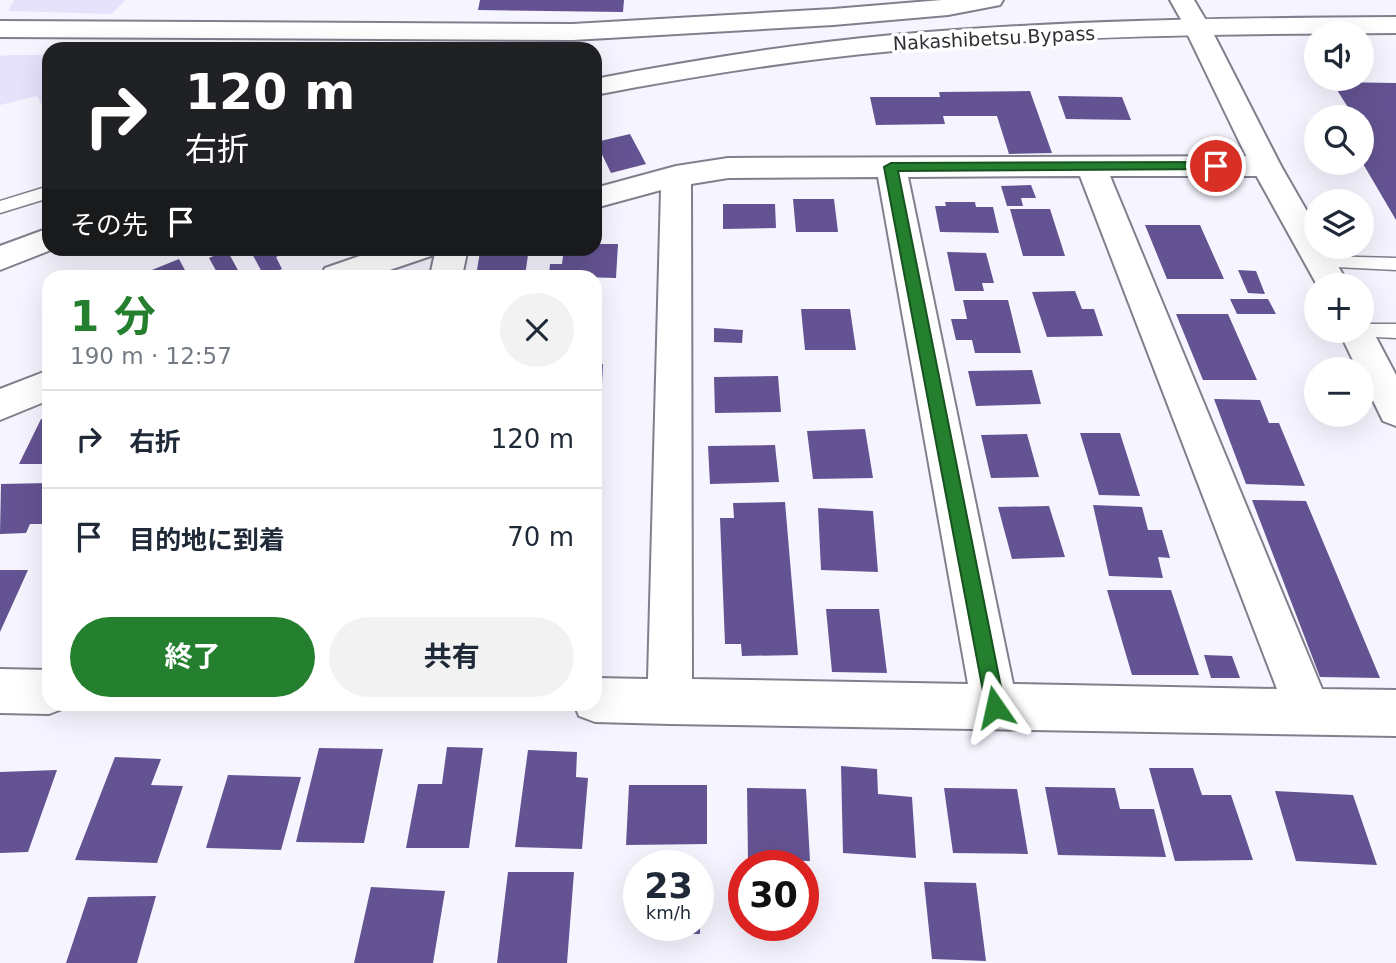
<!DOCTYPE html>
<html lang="ja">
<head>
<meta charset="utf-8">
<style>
	body { margin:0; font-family:"DejaVu Sans","Noto Sans JP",sans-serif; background:#f2f2f3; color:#1f2937; height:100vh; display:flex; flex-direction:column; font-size:26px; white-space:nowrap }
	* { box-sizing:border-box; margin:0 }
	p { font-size:23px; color:#747a83 }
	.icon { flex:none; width:38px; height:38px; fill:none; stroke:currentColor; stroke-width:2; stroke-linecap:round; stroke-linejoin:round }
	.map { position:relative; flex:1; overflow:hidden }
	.drawer { position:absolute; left:42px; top:270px; width:560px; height:441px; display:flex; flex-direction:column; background:#fff; border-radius:21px; box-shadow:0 7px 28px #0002 }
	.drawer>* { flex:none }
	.hud { position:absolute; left:42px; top:42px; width:560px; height:214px; border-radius:21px; box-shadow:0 7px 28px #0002; background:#202124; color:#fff; overflow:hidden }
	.controls { position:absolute; left:1304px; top:21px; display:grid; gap:14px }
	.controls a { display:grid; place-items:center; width:70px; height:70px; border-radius:50%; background:#fff; box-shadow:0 7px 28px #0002; font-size:35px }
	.speed { position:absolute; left:623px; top:850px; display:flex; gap:14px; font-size:35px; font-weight:700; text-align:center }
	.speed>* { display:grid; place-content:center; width:91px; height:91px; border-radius:50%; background:#fff; box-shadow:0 7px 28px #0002; line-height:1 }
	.speed small { font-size:18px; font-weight:400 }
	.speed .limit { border:10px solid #d22; background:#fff; color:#111 }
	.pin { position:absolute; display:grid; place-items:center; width:60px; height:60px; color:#fff; margin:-30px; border:4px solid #fff; border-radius:50%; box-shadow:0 2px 7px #0007 }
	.me { position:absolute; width:77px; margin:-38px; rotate:349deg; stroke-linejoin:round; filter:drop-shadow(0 0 5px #0008) }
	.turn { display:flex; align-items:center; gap:24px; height:147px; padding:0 28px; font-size:32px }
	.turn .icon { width:91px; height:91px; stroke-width:2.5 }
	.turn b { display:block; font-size:49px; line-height:60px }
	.then { display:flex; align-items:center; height:66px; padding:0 28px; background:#0003; gap:14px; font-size:26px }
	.round { display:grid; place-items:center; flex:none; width:74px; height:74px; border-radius:37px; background:#f2f2f3 }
	.head { display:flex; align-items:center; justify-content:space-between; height:119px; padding:0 28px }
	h1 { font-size:42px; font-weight:700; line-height:52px; color:#247f2f }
	.primary-button { display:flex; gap:14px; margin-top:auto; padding:14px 28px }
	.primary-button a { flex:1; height:80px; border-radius:42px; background:#247f2f; color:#fff; font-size:28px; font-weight:700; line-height:80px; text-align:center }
	.primary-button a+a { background:#f2f2f3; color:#1f2937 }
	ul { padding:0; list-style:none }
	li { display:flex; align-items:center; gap:21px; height:98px; padding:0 28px; border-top:2px solid #e0e1e3 }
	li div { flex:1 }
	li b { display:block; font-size:26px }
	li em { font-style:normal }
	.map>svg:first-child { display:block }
	.green { fill:#e7e2fc }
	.building { fill:#645392 }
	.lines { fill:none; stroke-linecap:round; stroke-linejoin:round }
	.lane-casing { stroke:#827f8d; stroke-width:3 }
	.street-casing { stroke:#827f8d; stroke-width:4 }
	.secondary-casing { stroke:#827f8d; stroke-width:4 }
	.highway-casing { stroke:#827f8d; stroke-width:4 }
	.lane { fill:#fff; fill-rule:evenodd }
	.street { fill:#fff; fill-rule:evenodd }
	.secondary { fill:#fff; fill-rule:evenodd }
	.highway { fill:#fff; fill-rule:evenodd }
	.route { fill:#247f2f; stroke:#17531f; stroke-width:2 }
	.labels { text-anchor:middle; stroke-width:7; stroke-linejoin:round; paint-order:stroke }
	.far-street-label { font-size:19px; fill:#302f35; stroke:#fff }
</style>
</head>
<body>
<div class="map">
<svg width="1396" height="963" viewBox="0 0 1396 963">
	<rect width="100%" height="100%" fill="#f6f4fe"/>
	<path class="green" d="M 14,0 L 126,0 L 111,14 L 8,11 Z
		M 10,55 L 49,55 L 49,117 L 37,96 L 0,105 L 0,56 Z"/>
	<path class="building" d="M 480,0 L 624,0 L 623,12 L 478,10 Z
		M 1332,82 L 1396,83 L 1396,220 L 1362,162 L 1362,117 L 1354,117 Z
		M 1030,91 L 1052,153 L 1009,154 L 997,116 L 943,116 L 945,124 L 876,125 L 870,97 L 940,97 L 939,92 Z
		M 1058,96 L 1122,97 L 1131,120 L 1066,119 Z
		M 630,134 L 646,164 L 611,173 L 596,142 Z
		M 1031,185 L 1036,198 L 1021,198 L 1023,206 L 1007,206 L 1001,186 Z
		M 793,199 L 834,199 L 838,232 L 796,232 Z
		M 945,202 L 975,202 L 976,207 L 993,207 L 999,233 L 940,232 L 935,206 L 946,206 Z
		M 723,204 L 775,204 L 776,228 L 723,229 Z
		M 1010,209 L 1050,209 L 1065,256 L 1023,256 Z
		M 1145,225 L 1200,225 L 1224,279 L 1167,279 Z
		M 595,244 L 618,244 L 616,278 L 549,276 L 550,264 L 562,264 L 564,248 L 595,248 Z
		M 249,248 L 288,248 L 290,251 L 276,257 L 282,269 L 264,276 Z
		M 495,248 L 529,248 L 525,276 L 476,276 L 480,252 L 494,252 Z
		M 227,250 L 239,272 L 228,276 L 219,276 L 209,258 Z
		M 947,252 L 986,253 L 994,283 L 982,283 L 984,291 L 955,291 Z
		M 179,259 L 188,276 L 137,276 Z
		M 1238,270 L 1256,271 L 1265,294 L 1248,293 Z
		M 1075,291 L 1082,309 L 1094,309 L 1103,336 L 1047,337 L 1032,292 Z
		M 1230,299 L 1268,299 L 1276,314 L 1237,314 Z
		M 963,300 L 1008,300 L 1021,353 L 975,353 L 972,340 L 956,340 L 951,319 L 967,319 Z
		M 801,309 L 850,309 L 856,350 L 805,350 Z
		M 1176,314 L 1228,314 L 1257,380 L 1203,380 Z
		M 714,328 L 743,330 L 742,343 L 714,342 Z
		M 595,364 L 603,364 L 601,404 L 595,404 Z
		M 1032,370 L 1041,404 L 976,406 L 968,371 Z
		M 778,376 L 781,412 L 715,413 L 714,377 Z
		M 1214,399 L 1260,400 L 1269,423 L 1279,423 L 1305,486 L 1246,484 Z
		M 41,419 L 49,419 L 49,464 L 19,464 Z
		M 865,429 L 873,478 L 813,479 L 807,431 Z
		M 1080,433 L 1120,433 L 1140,496 L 1099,495 Z
		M 1027,434 L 1039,477 L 991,478 L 981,435 Z
		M 775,445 L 779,482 L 710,484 L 708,446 Z
		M 49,483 L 49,524 L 30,524 L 26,533 L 0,534 L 1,484 Z
		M 1252,500 L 1306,501 L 1380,678 L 1320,677 Z
		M 785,502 L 798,655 L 742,656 L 741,644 L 725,644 L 720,518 L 734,518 L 733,503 Z
		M 1093,505 L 1142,507 L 1148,530 L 1162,530 L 1170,558 L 1158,557 L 1163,578 L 1109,576 Z
		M 1049,506 L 1065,557 L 1012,559 L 998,507 Z
		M 818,508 L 873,511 L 878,572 L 821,570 Z
		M 0,570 L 28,570 L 0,632 Z
		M 595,583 L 600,583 L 597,647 L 595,646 Z
		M 1107,590 L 1171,590 L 1199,675 L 1132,675 Z
		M 826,609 L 879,609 L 887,673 L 832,672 Z
		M 1204,655 L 1232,656 L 1240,678 L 1211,678 Z
		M 447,747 L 483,748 L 469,848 L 406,848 L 418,784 L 442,784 Z
		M 319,748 L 383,749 L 364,843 L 296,842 Z
		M 528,750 L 577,752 L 576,777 L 588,778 L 582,849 L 515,847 Z
		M 115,757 L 161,759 L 151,785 L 183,786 L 157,863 L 75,860 Z
		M 841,766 L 877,769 L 878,794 L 912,797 L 916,858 L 843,853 Z
		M 1149,768 L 1193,768 L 1202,795 L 1231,795 L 1253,860 L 1175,861 Z
		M 57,770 L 28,852 L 0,853 L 0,772 Z
		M 228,775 L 301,777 L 281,850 L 206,848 Z
		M 629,785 L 707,785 L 707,844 L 626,845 Z
		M 1045,787 L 1115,788 L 1120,809 L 1154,809 L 1166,857 L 1058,855 Z
		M 747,788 L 806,789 L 810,861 L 748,860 Z
		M 944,788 L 1017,789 L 1028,854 L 953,853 Z
		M 1275,791 L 1353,795 L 1377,865 L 1296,861 Z
		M 508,872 L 574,872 L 567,963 L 497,963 Z
		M 924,882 L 976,883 L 986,961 L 932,959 Z
		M 371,887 L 445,891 L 433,963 L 354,963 Z
		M 156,896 L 137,963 L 66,963 L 88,897 Z
		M 647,926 L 700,926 L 700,934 L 647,933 Z"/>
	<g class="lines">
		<g class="lane-casing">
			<path id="lane" d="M 49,186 L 49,198 L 0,213 L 0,201 Z
				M 1322,256 L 1396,258 L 1396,270 L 1316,266 L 1313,262 L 1316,258 Z
				M 1362,324 L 1396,324 L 1396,338 L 1355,336 L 1353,331 L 1362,331 Z"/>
		</g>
		<g class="street-casing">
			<path id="street" d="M 1170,0 L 1194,0 L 1210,27 L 1206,32 L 1197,35 L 1188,32 Z
				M 1266,156 L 1276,159 L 1281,166 L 1276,173 L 1266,176 L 1110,176 L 1322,689 L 1396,690 L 1396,736 L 670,724 L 595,722 L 579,716 L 574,704 L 595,704 L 595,678 L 648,679 L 661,190 L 595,208 L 595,188 L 676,166 L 728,158 ZM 1080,176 L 1277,689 L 1013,684 L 908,177 ZM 878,177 L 968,684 L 692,679 L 691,184 L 728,178 Z
				M 383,248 L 436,248 L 431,256 L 372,276 L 321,276 L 325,268 Z
				M 436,248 L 468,248 L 462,276 L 430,276 Z
				M 49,370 L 49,400 L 0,420 L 0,389 Z
				M 0,669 L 49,670 L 49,704 L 66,704 L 65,708 L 49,714 L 0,713 Z"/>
		</g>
		<g class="secondary-casing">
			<path id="secondary" d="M 942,0 L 1003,0 L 1000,5 L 948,15 L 833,25 L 573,40 L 0,37 L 0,21 L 573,24 L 833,9 Z
				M 1197,19 L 1206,22 L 1210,27 L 1281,166 L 1316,227 L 1316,247 L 1327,247 L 1349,285 L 1317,285 L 1251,166 L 1184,27 L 1188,22 Z
				M 1362,320 L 1368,322 L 1396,375 L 1396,426 L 1383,421 L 1362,378 L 1362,369 L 1357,369 L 1339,331 L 1362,331 Z"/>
		</g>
		<g class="highway-casing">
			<path id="highway" d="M 1396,17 L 1396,33 C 1228,34 1060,35 893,51 C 793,60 694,76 595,95 L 595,79 C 694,60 793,44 893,35 C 1061,20 1228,18 1396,17 Z
				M 49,228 L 49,248 L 56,248 L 0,270 L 0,246 Z"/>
		</g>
		<use href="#lane" class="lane"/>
		<use href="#street" class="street"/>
		<use href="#secondary" class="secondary"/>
		<use href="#highway" class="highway"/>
	</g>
	<path class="route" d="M 1216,162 L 1220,163 L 1220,169 L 898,171 L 1005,707 L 1002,714 L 995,716 L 989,714 L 986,707 L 884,167 L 891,163 Z"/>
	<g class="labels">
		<g class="far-street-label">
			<text transform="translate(994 38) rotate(-3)" y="7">Nakashibetsu Bypass</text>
		</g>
	</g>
</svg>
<div class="controls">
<a><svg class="icon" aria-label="sound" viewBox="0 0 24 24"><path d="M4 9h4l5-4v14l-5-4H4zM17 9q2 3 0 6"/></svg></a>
<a><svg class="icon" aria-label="search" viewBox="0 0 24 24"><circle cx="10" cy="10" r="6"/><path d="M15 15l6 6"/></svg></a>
<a><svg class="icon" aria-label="layers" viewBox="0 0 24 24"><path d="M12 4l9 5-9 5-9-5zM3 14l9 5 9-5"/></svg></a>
<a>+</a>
<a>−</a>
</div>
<div class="speed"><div>23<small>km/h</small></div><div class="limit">30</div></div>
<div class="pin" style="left:1216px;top:166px;background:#d93025"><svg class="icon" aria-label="arrive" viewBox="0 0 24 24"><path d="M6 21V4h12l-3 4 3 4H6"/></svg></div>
<svg class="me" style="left:995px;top:707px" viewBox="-20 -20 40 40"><path d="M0-17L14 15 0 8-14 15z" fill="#247f2f" stroke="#fff" stroke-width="4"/></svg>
<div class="hud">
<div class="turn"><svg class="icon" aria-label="right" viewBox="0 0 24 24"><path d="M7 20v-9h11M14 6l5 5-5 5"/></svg><div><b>120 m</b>右折</div></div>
<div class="then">その先<svg class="icon" aria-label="arrive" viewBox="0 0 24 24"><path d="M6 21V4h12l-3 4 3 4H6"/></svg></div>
</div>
<section class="drawer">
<div class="head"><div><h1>1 分</h1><p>190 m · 12:57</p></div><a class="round"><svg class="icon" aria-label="close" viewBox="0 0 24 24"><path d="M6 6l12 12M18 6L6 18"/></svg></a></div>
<ul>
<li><svg class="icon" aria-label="right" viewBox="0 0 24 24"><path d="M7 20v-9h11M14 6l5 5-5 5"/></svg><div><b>右折</b></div><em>120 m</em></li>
<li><svg class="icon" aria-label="arrive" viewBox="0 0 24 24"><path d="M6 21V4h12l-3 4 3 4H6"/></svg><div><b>目的地に到着</b></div><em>70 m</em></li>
</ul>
<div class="primary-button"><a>終了</a><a>共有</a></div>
</section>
</div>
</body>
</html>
